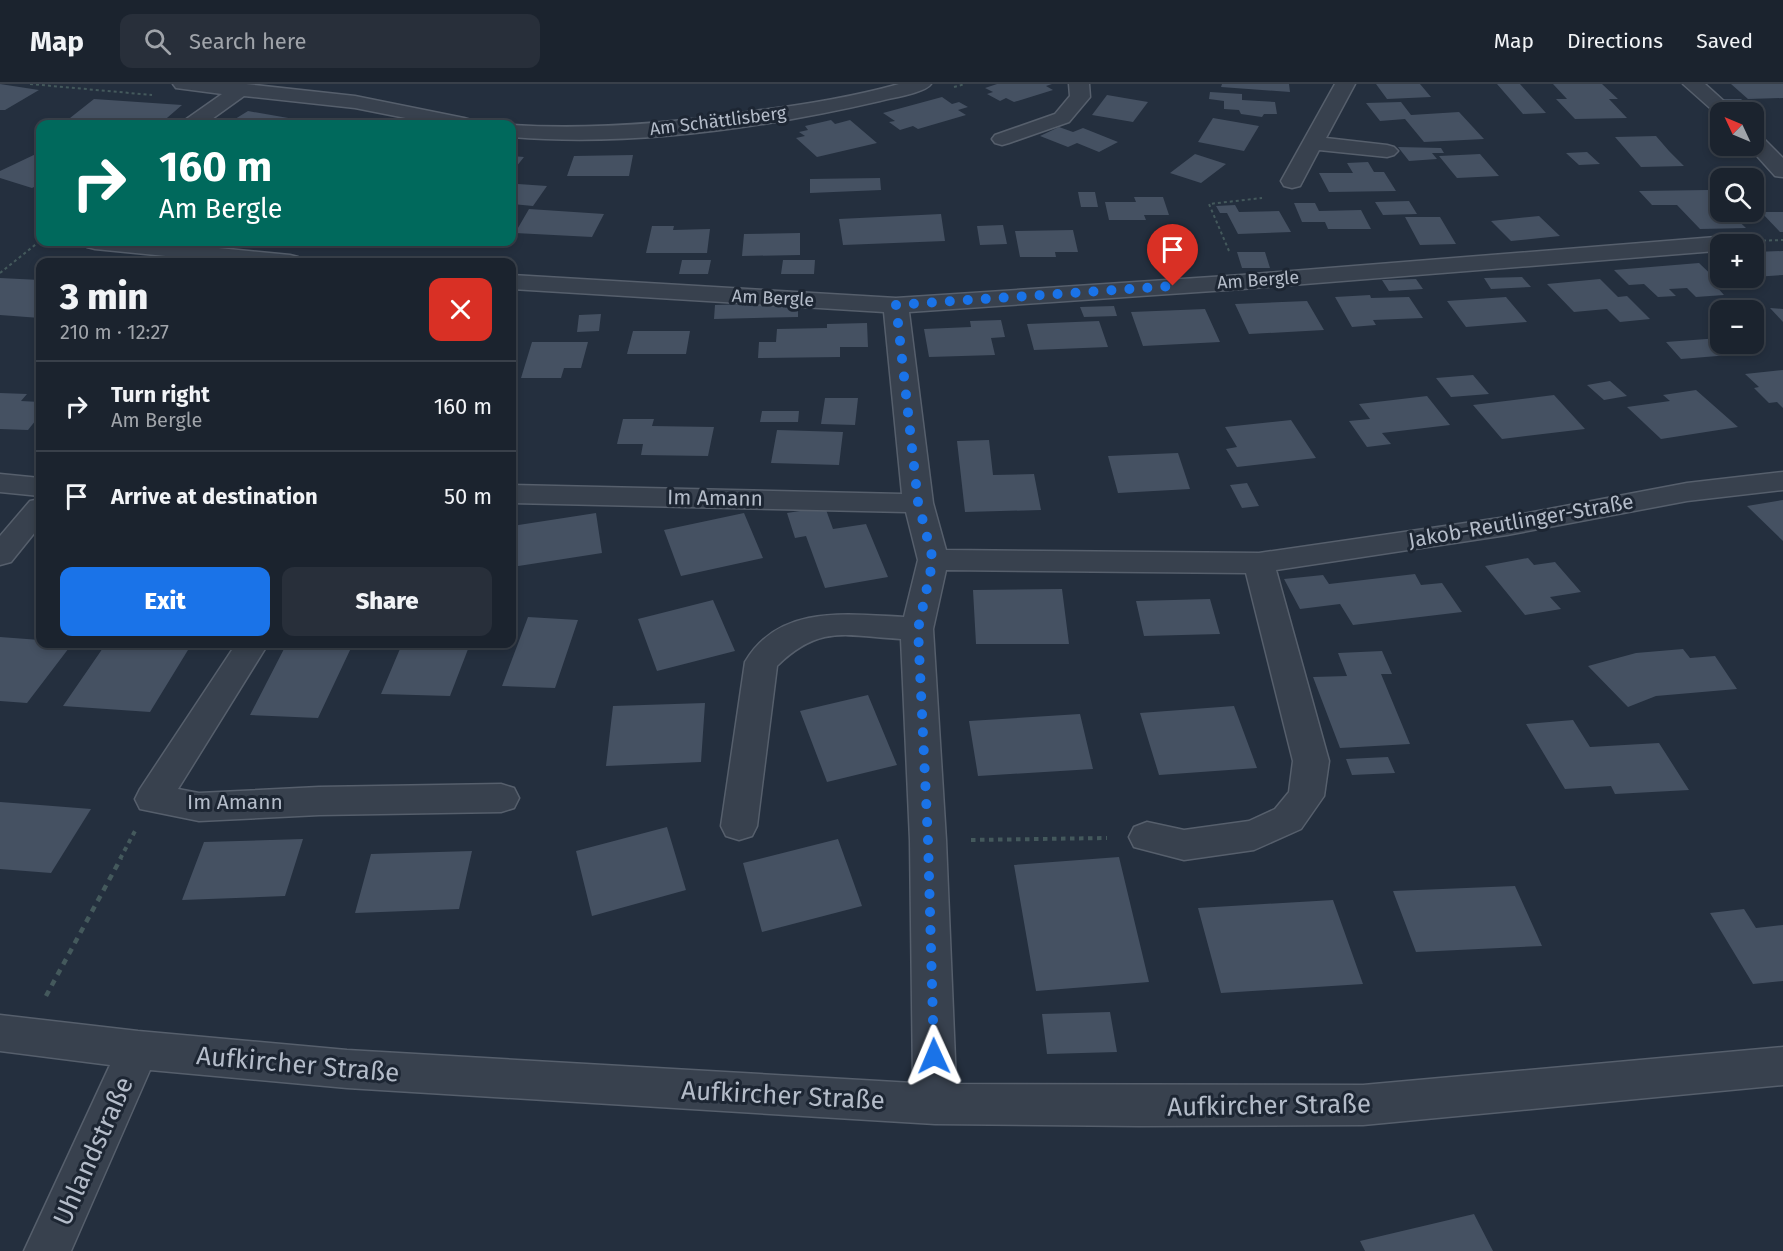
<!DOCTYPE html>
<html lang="en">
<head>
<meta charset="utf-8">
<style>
	body { margin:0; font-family:"Fira Sans",sans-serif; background:#282f3a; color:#f1f3f6; height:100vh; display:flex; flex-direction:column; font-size:22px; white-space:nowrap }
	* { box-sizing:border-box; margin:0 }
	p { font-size:20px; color:#a0a4aa }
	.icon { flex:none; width:33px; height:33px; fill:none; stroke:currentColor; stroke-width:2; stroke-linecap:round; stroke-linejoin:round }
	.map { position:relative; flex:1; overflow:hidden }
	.sheet { position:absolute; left:36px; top:174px; width:480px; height:390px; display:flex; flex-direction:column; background:#1b232e; border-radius:12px; box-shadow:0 3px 9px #0003,0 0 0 2px #39404a }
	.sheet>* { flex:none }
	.guide { position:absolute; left:36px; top:36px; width:480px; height:126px; border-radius:12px; box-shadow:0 3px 9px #0003,0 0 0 2px #39404a; background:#00695c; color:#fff; overflow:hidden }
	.needle { width:39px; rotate:314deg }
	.buttons { position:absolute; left:1710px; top:18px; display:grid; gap:12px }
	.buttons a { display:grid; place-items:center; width:54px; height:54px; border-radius:12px; background:#1b232e; box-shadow:0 3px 9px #0003,0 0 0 2px #39404a; font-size:30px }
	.pin { position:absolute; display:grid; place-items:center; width:51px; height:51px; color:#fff; margin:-62px -26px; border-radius:50% 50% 50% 0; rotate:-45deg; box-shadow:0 0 6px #0007 }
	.pin .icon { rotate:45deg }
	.me { position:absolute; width:66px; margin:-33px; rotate:359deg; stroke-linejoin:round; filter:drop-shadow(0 0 4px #0008) }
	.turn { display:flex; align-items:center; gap:21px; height:126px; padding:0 24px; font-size:27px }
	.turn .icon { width:78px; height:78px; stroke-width:2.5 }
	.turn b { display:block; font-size:42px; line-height:51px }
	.round { display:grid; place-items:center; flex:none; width:63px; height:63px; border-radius:12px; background:#282f3a }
	.summary { display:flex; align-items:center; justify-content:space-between; height:102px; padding:0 24px }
	h1 { font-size:36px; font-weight:800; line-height:45px }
	.primary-button { display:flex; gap:12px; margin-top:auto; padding:12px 24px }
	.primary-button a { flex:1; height:69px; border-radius:12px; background:#1a73e8; color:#fff; font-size:24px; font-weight:800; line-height:69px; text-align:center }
	.primary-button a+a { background:#282f3a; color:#f1f3f6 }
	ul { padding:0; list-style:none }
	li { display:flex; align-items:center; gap:18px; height:90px; padding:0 24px; border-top:2px solid #39404a }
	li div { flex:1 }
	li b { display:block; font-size:22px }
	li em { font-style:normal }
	header { display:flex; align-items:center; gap:36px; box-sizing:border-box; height:84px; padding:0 30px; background:#1b232e; border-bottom:2px solid #39404a }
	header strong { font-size:28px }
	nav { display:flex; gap:33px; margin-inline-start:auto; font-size:21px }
	.search { width:420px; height:54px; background:#282f3a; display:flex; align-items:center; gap:15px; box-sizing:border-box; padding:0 21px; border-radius:12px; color:#a0a4aa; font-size:22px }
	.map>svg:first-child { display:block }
	.building { fill:#455162 }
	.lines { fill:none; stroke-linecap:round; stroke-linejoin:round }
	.minor-casing { stroke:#565f6c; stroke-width:3 }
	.path-far2 { stroke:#44595c; stroke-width:2; stroke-dasharray:3 3; stroke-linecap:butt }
	.path-far1 { stroke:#44595c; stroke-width:4; stroke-dasharray:4.5 4.5; stroke-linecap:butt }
	.path { stroke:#44595c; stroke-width:4.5; stroke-dasharray:6 6; stroke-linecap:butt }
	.minor { fill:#38414e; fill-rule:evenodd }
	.route { stroke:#1a73e8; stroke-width:10; stroke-dasharray:0 18 }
	.labels { text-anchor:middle; stroke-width:6; stroke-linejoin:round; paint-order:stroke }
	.far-street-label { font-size:18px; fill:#b4bcc9; stroke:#1d2633 }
	.street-label { font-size:21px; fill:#b4bcc9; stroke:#1d2633 }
	.near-street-label { font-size:26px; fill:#b4bcc9; stroke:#1d2633 }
</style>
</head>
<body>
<header>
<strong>Map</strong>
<div class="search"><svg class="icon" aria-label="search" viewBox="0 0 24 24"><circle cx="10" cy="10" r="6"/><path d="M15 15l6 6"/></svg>Search here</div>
<nav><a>Map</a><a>Directions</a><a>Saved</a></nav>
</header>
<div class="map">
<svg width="1783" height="1167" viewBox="0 0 1783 1167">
	<rect width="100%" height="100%" fill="#242f3e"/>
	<path class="building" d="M 0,0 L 39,6 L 5,26 L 0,26 Z
		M 997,0 L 1052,0 L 1046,2 L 1053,6 L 1014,18 L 1006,14 L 1000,17 L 987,10 L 993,8 L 985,4 Z
		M 1222,0 L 1289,0 L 1290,8 L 1221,3 Z
		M 1376,0 L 1420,0 L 1431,13 L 1387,15 Z
		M 1497,0 L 1520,0 L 1546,29 L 1523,30 Z
		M 1553,0 L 1602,0 L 1618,15 L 1609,15 L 1627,34 L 1575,35 L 1556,15 L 1567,15 Z
		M 1731,0 L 1783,0 L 1783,14 L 1748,15 Z
		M 1210,8 L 1242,10 L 1242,16 L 1275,18 L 1277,30 L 1264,30 L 1262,33 L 1241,30 L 1239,26 L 1224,25 L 1224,17 L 1209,15 Z
		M 1107,11 L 1148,18 L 1133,38 L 1092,31 Z
		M 942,13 L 952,20 L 959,18 L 968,23 L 958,26 L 966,31 L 918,45 L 913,42 L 900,46 L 889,38 L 895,37 L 883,29 Z
		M 94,15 L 182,21 L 160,40 L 70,34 Z
		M 1722,15 L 1741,15 L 1747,20 L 1728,21 Z
		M 1401,18 L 1411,31 L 1459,28 L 1484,55 L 1424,58 L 1405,35 L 1380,37 L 1366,19 Z
		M 248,27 L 294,35 L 285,40 L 227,40 Z
		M 1213,34 L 1259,42 L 1244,67 L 1198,58 Z
		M 831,36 L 835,40 L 850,36 L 877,59 L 817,73 L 796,54 L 805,52 L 799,48 L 808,46 L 805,42 Z
		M 1059,43 L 1073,48 L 1083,44 L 1118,58 L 1099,68 L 1077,59 L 1068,63 L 1040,52 Z
		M 1656,52 L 1669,67 L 1684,82 L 1641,83 L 1615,53 Z
		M 1398,63 L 1441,64 L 1444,69 L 1432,69 L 1437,75 L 1409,77 Z
		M 1587,68 L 1600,80 L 1579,81 L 1566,69 Z
		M 38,69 L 40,70 L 40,100 L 32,104 L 0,94 L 0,87 Z
		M 1195,70 L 1226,80 L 1201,99 L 1170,89 Z
		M 1480,70 L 1499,92 L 1457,94 L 1439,72 Z
		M 633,71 L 629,92 L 567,92 L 574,72 Z
		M 512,72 L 524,73 L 512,88 Z
		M 1368,78 L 1374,88 L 1384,88 L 1396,107 L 1329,108 L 1319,89 L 1353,89 L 1347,79 Z
		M 880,94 L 881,106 L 810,109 L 810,95 Z
		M 518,100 L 547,102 L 533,122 L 512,120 L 512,109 Z
		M 1708,106 L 1720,118 L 1720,128 L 1729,128 L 1746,144 L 1700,145 L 1677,121 L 1652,121 L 1639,107 Z
		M 1078,108 L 1095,108 L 1098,123 L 1081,123 Z
		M 1134,113 L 1163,113 L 1169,131 L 1144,131 L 1146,136 L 1109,136 L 1105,118 L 1136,118 Z
		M 1409,117 L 1417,130 L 1383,131 L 1375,118 Z
		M 1294,119 L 1315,119 L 1319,127 L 1361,126 L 1371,145 L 1328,145 L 1325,138 L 1302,138 Z
		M 1235,121 L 1239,128 L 1279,127 L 1291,148 L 1238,150 L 1227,129 L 1220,129 L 1216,122 Z
		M 529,125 L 604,130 L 592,153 L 515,149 Z
		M 1761,128 L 1783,128 L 1783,148 L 1780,148 Z
		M 941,130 L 945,157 L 843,161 L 839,135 Z
		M 1539,132 L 1560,152 L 1511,157 L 1491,137 Z
		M 1405,133 L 1440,133 L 1456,160 L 1420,161 Z
		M 1003,141 L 1007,160 L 980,161 L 977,142 Z
		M 652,142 L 674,142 L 673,146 L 710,145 L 707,169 L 646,169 Z
		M 1073,146 L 1078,168 L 1055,168 L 1056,173 L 1020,173 L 1015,147 Z
		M 800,149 L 800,171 L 742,172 L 744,150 Z
		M 1783,167 L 1783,191 L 1754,193 L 1754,168 Z
		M 1237,168 L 1265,168 L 1270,184 L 1242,184 Z
		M 682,176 L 711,176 L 708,190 L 679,190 Z
		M 783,176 L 815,176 L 814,190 L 781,190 Z
		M 1699,179 L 1722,201 L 1715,201 L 1724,211 L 1696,213 L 1687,204 L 1669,205 L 1676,212 L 1658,213 L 1644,200 L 1629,201 L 1614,186 Z
		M 1522,193 L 1531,203 L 1491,205 L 1484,194 Z
		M 0,194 L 40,196 L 40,234 L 0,231 Z
		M 1416,195 L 1423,205 L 1389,207 L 1382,196 Z
		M 1600,195 L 1618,213 L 1627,212 L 1650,235 L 1620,238 L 1607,225 L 1574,228 L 1547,200 Z
		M 1370,211 L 1371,214 L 1409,213 L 1423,234 L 1373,236 L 1376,241 L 1352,243 L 1335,213 Z
		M 1506,213 L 1527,238 L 1466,243 L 1447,217 Z
		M 1307,217 L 1324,246 L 1249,250 L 1235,220 Z
		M 798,219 L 798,233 L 714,235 L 715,221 Z
		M 1114,222 L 1117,232 L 1084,233 L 1080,223 Z
		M 1770,224 L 1783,225 L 1783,238 Z
		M 1205,225 L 1220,258 L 1143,262 L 1131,228 Z
		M 601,230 L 599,247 L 577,248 L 579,231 Z
		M 1001,236 L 1005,253 L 991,254 L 995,271 L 929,273 L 924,245 L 971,243 L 970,237 Z
		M 1099,237 L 1108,263 L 1034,266 L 1027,240 Z
		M 867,239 L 868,263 L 840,263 L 840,273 L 758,274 L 759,258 L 776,258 L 777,245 L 827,244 L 827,240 Z
		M 633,247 L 690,247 L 686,270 L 627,270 Z
		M 1720,254 L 1720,260 L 1745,260 L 1754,269 L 1681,275 L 1666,258 Z
		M 532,258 L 588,258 L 581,284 L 564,284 L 561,294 L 521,294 Z
		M 1783,286 L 1783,324 L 1777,318 L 1769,319 L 1754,304 L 1759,303 L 1745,290 Z
		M 1473,291 L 1489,310 L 1451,313 L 1436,294 Z
		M 1610,297 L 1627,312 L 1604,316 L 1587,301 Z
		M 1696,306 L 1738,343 L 1661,355 L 1627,323 L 1670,317 L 1663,311 Z
		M 0,309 L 27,310 L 21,317 L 40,318 L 40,331 L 28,346 L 0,345 Z
		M 1554,311 L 1585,345 L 1502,355 L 1473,321 Z
		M 1427,312 L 1450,341 L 1382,349 L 1391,360 L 1367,363 L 1349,337 L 1370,335 L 1359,320 Z
		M 825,314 L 858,314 L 855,341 L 821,340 Z
		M 762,327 L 799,327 L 798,338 L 760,338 Z
		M 623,335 L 654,335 L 652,342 L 714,343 L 708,372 L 641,371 L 643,360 L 617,360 Z
		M 1291,336 L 1316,374 L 1237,383 L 1226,365 L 1237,363 L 1225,343 Z
		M 777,346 L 843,348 L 839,381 L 771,379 Z
		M 989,356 L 993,391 L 1034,390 L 1041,426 L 965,428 L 957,357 Z
		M 1178,369 L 1190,405 L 1118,409 L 1108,372 Z
		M 1247,399 L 1259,422 L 1242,424 L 1230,401 Z
		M 1783,416 L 1783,457 L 1747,422 Z
		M 825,423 L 833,445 L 866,440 L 888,493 L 825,504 L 806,452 L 795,454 L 787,429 Z
		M 596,429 L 602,469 L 512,483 L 512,442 Z
		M 744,429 L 763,474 L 681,492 L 664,446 Z
		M 1528,474 L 1534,481 L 1555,478 L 1581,508 L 1550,513 L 1561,525 L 1525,531 L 1485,482 Z
		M 1415,490 L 1421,501 L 1442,499 L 1462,528 L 1353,541 L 1340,520 L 1300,525 L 1284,495 L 1323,491 L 1329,500 Z
		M 1062,505 L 1069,560 L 976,560 L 973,506 Z
		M 1210,515 L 1220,550 L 1144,552 L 1136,517 Z
		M 713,516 L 735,567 L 657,587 L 638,535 Z
		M 528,533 L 578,536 L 555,604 L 502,602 Z
		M 0,553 L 40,556 L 40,560 L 72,560 L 27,619 L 0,617 Z
		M 402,560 L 470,560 L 450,612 L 381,610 Z
		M 105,561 L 147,564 L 188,566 L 150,628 L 63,622 Z
		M 286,561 L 351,564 L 318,634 L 250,631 Z
		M 1683,565 L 1690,574 L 1715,572 L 1737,605 L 1656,612 L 1628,623 L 1588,582 L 1636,569 Z
		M 1382,567 L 1392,590 L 1381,590 L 1410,660 L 1340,664 L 1313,593 L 1347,592 L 1338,569 Z
		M 868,611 L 897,681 L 827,698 L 800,627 Z
		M 705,619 L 701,678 L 606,682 L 613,622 Z
		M 1234,622 L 1257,684 L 1159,691 L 1140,629 Z
		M 1080,630 L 1093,685 L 978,692 L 969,637 Z
		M 1573,636 L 1590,663 L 1659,659 L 1689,706 L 1615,710 L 1611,702 L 1565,705 L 1526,640 Z
		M 1388,673 L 1395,689 L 1352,691 L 1346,675 Z
		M 0,718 L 40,721 L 91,725 L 51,789 L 0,785 Z
		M 667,743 L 686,806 L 592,832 L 576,767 Z
		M 303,755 L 285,812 L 182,816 L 204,758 Z
		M 838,755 L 862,822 L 762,848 L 743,779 Z
		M 472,767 L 459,825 L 355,829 L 371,770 Z
		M 1119,773 L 1149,898 L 1036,907 L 1014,781 Z
		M 1515,802 L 1542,862 L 1416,868 L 1393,807 Z
		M 1333,816 L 1363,900 L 1221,909 L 1198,824 Z
		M 1744,825 L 1756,844 L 1783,841 L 1783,897 L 1753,900 L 1710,829 Z
		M 1110,928 L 1117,968 L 1047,970 L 1042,930 Z
		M 1474,1130 L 1493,1167 L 1365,1167 L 1360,1157 Z"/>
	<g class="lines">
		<g class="minor-casing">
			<path id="minor" d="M 173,0 L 246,0 L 355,12 L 464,34 L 471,36 L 474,40 L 436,40 L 355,24 L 244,12 L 205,40 L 182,40 L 185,36 L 222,10 L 176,4 Z
				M 899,0 L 931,0 C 925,9 891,14 880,17 C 763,44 632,63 512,53 L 512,41 C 594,46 674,39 755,27 C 803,21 852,13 899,0 Z
				M 1069,0 L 1089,0 L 1090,13 L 1069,38 L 1009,59 L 1002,61 L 995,59 L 992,55 L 995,51 L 1055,30 L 1070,12 Z
				M 1335,0 L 1355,0 L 1326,54 L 1387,61 L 1394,63 L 1398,67 L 1394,71 L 1387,73 L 1319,66 L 1300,102 L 1292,104 L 1284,102 L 1281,97 Z
				M 1683,0 L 1705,0 L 1736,28 L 1720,28 L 1719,32 Z
				M 1754,50 L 1761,52 L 1783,74 L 1783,93 L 1775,92 L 1748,62 L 1754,62 Z
				M 1716,153 L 1724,155 L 1728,160 L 1720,160 L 1720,166 L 1716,167 L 1242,205 L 909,228 L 933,419 L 946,466 L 1259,469 L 1507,433 L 1687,399 L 1783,388 L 1783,406 L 1687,417 L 1507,451 L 1276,486 L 1329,677 L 1324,712 L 1301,745 L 1254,766 L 1184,776 L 1134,763 L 1129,753 L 1134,743 L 1147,738 L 1184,746 L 1249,737 L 1275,725 L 1289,708 L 1293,677 L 1246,489 L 946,486 L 933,545 L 946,756 L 956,1000 L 1363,1001 L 1783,963 L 1783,1001 L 1363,1041 L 1139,1042 L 935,1040 L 347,1004 L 150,986 L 71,1167 L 24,1167 L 110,981 L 0,967 L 0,931 L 138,947 L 347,966 L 913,999 L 910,756 L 901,555 C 846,552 820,540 777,582 L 757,742 L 752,752 L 739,756 L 726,752 L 721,742 L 745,578 C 779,520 847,530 904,533 L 918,476 L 906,428 L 512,419 L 512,401 L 902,410 L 884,228 L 512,205 L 512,191 L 896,214 L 1242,191 Z
				M 83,158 L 158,158 L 290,171 L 298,173 L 302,178 L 226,178 L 95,165 L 87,163 Z
				M 0,390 L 40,394 L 40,412 L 0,408 Z
				M 40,415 L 40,442 L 11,478 L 0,481 L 0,452 L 30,417 Z
				M 236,560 L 268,560 L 178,705 L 199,709 L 319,703 L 501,700 L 514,704 L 519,714 L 514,724 L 501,728 L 319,731 L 199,737 L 140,725 L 135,715 L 140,705 Z"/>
		</g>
		<path class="path-far2" d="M 30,0 L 152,11
			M 954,3 L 965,0
			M 1751,157 L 1783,156
			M 1229,167 L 1209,120 L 1262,114
			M 0,189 L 40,157"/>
		<path class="path-far1" d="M 971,756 L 1107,754
			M 120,775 L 135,747"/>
		<path class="path" d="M 46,912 L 121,774"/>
		<use href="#minor" class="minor"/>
	</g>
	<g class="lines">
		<path class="route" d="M 934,972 L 928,756 L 918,545 L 933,476 L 918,418 L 896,221 L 1173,202"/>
	</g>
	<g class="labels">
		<g class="far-street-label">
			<text transform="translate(718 37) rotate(-7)" y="6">Am Schättlisberg</text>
			<text transform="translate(1258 196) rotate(-4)" y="6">Am Bergle</text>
			<text transform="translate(773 214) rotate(3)" y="6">Am Bergle</text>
		</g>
		<g class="street-label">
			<text transform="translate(715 414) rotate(1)" y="7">Im Amann</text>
			<text transform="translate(1521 437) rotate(-10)" y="7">Jakob-Reutlinger-Straße</text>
			<text x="235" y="725">Im Amann</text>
		</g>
		<g class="near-street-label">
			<text transform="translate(298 980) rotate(5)" y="9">Aufkircher Straße</text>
			<text transform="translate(783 1011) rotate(3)" y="9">Aufkircher Straße</text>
			<text transform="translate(1269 1021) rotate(-1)" y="9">Aufkircher Straße</text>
			<text transform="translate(93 1067) rotate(-66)" y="9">Uhlandstraße</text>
		</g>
	</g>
</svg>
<div class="buttons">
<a><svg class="needle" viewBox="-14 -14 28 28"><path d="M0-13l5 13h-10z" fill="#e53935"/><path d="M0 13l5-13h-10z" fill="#a0a4aa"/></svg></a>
<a><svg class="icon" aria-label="search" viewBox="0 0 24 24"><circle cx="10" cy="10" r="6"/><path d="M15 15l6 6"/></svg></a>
<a>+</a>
<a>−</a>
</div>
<div class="pin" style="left:1173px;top:202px;background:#d93025"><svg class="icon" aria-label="arrive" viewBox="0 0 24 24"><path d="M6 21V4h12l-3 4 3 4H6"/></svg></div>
<svg class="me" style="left:934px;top:972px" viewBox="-20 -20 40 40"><path d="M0-17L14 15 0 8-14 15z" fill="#1a73e8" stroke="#fff" stroke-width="4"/></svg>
<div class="guide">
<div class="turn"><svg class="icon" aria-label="right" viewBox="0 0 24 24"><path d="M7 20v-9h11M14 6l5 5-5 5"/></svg><div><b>160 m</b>Am Bergle</div></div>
</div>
<section class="sheet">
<div class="summary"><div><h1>3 min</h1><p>210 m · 12:27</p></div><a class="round" style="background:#d93025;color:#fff"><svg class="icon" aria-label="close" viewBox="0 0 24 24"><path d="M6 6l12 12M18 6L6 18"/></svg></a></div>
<ul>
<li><svg class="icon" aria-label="right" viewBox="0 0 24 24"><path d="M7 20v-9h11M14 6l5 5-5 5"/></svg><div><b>Turn right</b><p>Am Bergle</p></div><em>160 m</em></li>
<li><svg class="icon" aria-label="arrive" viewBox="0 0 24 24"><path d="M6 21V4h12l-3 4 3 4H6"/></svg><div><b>Arrive at destination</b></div><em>50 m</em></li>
</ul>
<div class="primary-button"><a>Exit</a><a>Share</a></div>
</section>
</div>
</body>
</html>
